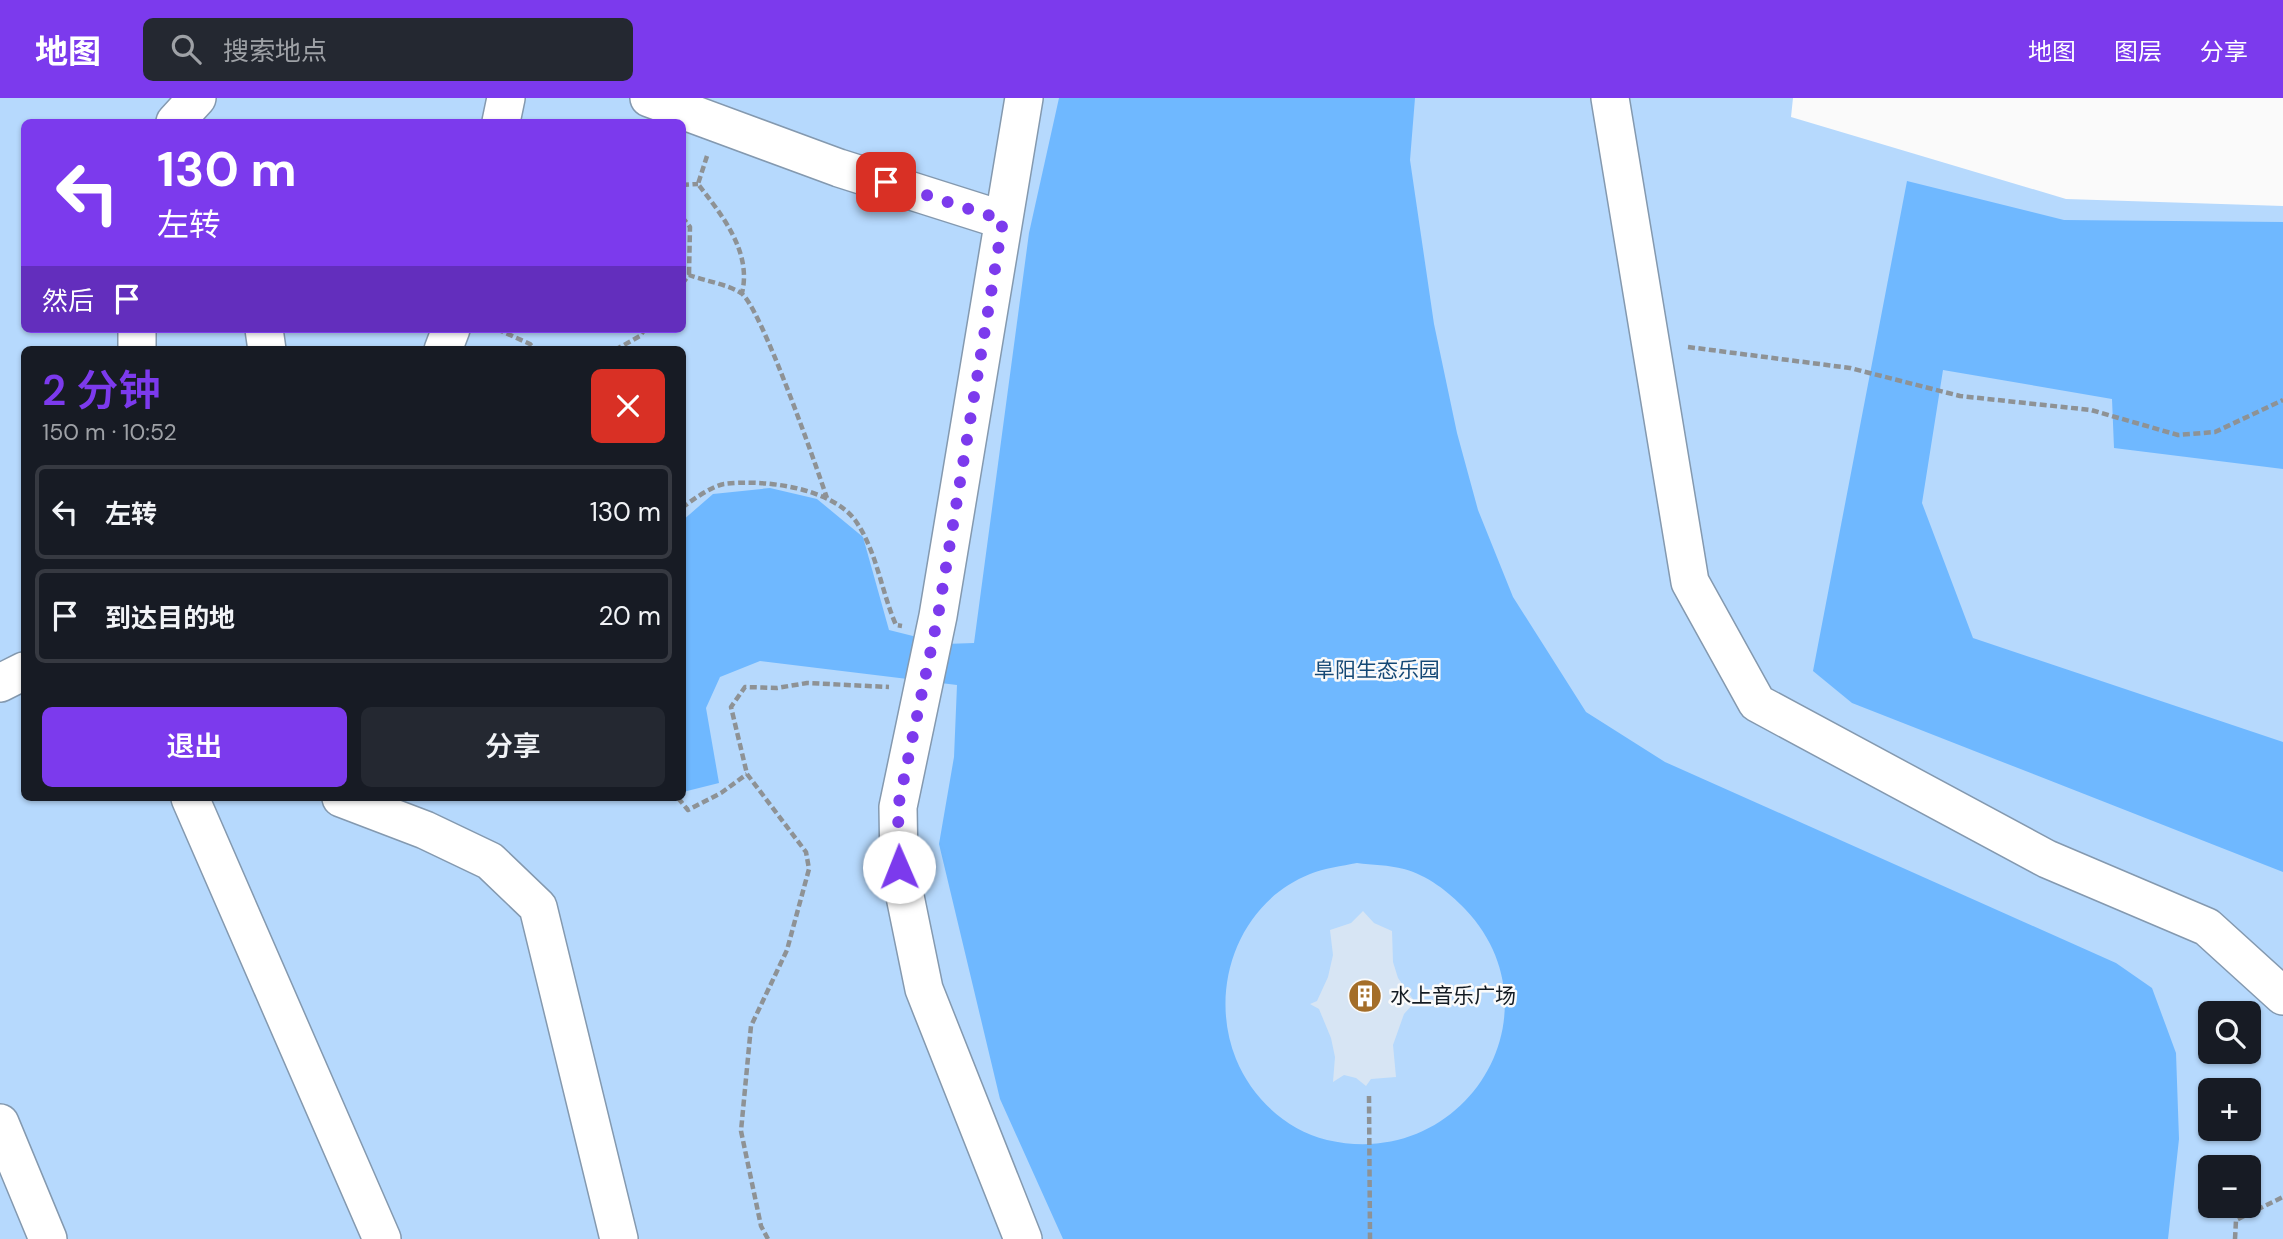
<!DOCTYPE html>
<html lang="zh">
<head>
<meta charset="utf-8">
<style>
	body { margin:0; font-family:"DM Sans","Noto Sans SC",sans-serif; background:#242831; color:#f1f3f6; height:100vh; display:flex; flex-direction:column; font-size:26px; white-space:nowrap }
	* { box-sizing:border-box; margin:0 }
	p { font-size:23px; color:#9ea1a6 }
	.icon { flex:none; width:38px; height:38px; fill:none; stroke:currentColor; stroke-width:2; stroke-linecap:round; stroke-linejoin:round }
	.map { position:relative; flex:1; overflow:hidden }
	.drawer { position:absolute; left:21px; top:248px; width:665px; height:455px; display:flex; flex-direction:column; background:#171b24; border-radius:10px; box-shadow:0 2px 5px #0004 }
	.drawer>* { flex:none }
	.banner { position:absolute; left:21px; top:21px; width:665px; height:214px; border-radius:10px; box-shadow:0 2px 5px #0004; background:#7c3aed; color:#fff; overflow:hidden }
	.tools { position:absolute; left:2198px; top:903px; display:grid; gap:14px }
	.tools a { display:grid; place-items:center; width:63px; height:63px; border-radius:10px; background:#171b24; box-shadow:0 2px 5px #0004; font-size:35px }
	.pin { position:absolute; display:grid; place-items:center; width:60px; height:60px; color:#fff; margin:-30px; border-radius:14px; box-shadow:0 4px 10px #0006 }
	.me { position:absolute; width:77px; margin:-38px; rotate:359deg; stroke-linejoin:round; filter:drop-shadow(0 0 5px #0008) }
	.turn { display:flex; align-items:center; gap:24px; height:147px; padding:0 21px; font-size:32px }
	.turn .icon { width:91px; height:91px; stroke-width:2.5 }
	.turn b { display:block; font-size:49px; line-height:60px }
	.then { display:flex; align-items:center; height:66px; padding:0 21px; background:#0003; gap:14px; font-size:26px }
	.round { display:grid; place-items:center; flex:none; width:74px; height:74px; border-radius:10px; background:#242831 }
	.overview { display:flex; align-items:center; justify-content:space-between; height:119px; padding:0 21px }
	h1 { font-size:42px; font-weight:600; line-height:52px; color:#7c3aed }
	.cta { display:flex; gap:14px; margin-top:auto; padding:14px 21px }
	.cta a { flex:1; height:80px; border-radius:10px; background:#7c3aed; color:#fff; font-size:28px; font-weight:600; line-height:80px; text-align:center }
	.cta a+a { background:#242831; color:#f1f3f6 }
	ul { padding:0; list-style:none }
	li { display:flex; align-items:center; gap:21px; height:94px; margin:0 14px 10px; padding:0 7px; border:4px solid #363941; border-radius:10px }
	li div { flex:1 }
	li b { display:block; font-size:26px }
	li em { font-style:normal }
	header { display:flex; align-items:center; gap:42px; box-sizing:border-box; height:98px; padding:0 35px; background:#7c3aed; color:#fff }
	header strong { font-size:33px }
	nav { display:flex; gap:38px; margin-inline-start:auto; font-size:24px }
	.search { width:490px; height:63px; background:#242831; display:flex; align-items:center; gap:18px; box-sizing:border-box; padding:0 24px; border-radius:10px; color:#9ea1a6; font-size:26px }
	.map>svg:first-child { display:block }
	.green { fill:#b6d9fd; fill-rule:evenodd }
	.water { fill:#6fb8ff; fill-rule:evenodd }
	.building { fill:#d7e5f4 }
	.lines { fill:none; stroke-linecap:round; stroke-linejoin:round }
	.minor-casing { stroke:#8499af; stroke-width:40 }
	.path { stroke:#8e9295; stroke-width:4.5; stroke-dasharray:7 3.5; stroke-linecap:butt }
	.minor { stroke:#fff; stroke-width:37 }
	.route { stroke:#7c3aed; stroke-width:12; stroke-dasharray:0 21.6 }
	.labels { text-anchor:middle; stroke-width:5; stroke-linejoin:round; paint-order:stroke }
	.park-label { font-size:21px; fill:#144875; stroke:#fafafa }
	.poi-label { font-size:21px; fill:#131b23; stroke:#fafafa; text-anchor:start }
</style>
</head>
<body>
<header>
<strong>地图</strong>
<div class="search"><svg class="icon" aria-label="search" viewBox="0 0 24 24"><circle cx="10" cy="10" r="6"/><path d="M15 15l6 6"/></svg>搜索地点</div>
<nav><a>地图</a><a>图层</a><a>分享</a></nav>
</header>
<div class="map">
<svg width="2283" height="1141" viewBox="0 0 2283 1141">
	<rect width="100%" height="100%" fill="#fafafa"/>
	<path class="green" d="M 0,0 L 1793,0 L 1791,19 L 2066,101 L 2283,108 L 2283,1141 L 0,1141 ZM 24,24 L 682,24 L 682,231 L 24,231 ZM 24,252 L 682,252 L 682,700 L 24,700 ZM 2210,915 L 2249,915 L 2249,954 L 2210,954 ZM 2210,992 L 2249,992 L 2249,1031 L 2210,1031 ZM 2210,1069 L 2249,1069 L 2249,1108 L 2210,1108 Z"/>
	<path class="water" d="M 1059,0 L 1415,0 L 1410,62 L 1434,226 L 1457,335 L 1478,412 L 1513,499 L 1586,614 L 1665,664 L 2116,865 L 2152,890 L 2176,955 L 2179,1041 L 2168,1141 L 1063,1141 L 1000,1001 L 939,746 L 954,659 L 957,587 L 760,563 L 720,579 L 706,610 L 719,685 L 683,694 L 682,690 L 682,423 L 713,396 L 770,390 L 817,401 L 863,439 L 889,532 L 945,546 L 974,545 L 1029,135 ZM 1357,765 C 1372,767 1389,767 1404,771 C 1427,777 1449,794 1465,811 C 1563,914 1466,1074 1327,1042 C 1286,1032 1252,1000 1236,961 C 1208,892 1237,805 1310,776 C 1324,770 1342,768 1357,765 Z
		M 1907,83 L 2064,122 L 2283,124 L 2283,371 L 2114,350 L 2112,301 L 1943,272 L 1922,405 L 1973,540 L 2283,644 L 2283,774 L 1852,605 L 1813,573 Z"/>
	<path class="building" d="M 1363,813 L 1374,825 L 1392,833 L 1393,864 L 1398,880 L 1415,904 L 1404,916 L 1393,947 L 1396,979 L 1371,981 L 1366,988 L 1356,980 L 1344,977 L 1333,984 L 1335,959 L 1331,940 L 1319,911 L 1310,906 L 1317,903 L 1328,879 L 1333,857 L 1330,832 L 1351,825 Z"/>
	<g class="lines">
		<g class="minor-casing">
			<path id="minor" d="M 649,0 L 839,70 L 1003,122
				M 1610,0 L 1690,484 L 1757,605 L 2047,761 L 2207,829 L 2283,898
				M 175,24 L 197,0
				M 501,24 L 506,0
				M 137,231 L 137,252
				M 264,231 L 267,252
				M 443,252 L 451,231
				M 0,585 L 24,573
				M 190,700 L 382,1141
				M 341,700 L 425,732 L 490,763 L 538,809 L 619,1141
				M 0,1025 L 48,1141
				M 1023,1141 L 924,891 L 899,769 L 898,709 L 938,518 L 1024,0"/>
		</g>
		<path class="path" d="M 707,58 L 698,86 C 722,117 752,154 742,195
			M 682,87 L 698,86
			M 682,119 L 690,129 L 689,177
			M 682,186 L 689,177 C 705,183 727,186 741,195 C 761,209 816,368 827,400
			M 497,231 L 530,246 L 535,252
			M 1688,249 L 1850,270 L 1960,298 L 2091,312 L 2178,337 L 2215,334 L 2283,302
			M 615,252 L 640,238 L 645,231
			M 682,410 C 692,402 712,388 724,386 C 762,381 830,389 855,422 C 877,453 881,493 896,527 L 902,528
			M 678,700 L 688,712 L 721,695 L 747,676
			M 1369,998 L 1370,1141
			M 768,1141 L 761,1128 L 741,1033 L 751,928 L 787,852 L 809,771 L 806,754 L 747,676 L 731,609 L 745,589 L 777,590 L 807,585 L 889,589
			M 2235,1141 L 2236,1122 L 2283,1099"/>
		<use href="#minor" class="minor"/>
	</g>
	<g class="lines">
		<path class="route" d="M 886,84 L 1003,122 L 938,518 L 898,709 L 899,769"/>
	</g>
	<defs>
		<g id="building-disc" transform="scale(1.75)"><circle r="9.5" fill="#a46e29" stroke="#fafafa"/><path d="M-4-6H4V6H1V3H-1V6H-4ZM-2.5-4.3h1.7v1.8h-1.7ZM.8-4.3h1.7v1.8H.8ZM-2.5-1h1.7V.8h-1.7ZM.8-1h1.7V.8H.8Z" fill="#fff"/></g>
	</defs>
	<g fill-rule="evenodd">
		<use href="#building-disc" x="1365" y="898"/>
	</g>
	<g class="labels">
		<g class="park-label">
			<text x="1377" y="579">阜阳生态乐园</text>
		</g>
		<g class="poi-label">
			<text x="1390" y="905">水上音乐广场</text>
		</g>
	</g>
</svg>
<div class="tools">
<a><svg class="icon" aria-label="search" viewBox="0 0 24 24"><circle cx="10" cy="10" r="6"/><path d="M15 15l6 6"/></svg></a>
<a>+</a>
<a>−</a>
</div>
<div class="pin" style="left:886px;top:84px;background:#d93025"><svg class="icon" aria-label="arrive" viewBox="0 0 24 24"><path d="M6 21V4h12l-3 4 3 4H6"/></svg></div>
<svg class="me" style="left:899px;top:769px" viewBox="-20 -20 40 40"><circle r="19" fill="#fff"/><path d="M0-13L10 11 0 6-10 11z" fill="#7c3aed"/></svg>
<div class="banner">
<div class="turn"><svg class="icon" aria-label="left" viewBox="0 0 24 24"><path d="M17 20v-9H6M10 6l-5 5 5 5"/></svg><div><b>130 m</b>左转</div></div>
<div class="then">然后<svg class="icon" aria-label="arrive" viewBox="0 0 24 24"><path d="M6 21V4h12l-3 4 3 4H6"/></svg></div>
</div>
<section class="drawer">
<div class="overview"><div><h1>2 分钟</h1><p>150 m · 10:52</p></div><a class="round" style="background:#d93025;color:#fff"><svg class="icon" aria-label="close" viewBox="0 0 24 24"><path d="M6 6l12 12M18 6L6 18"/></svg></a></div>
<ul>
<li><svg class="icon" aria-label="left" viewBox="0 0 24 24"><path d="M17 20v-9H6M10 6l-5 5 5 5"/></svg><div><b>左转</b></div><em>130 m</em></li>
<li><svg class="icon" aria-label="arrive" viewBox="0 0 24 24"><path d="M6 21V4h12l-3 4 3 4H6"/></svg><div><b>到达目的地</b></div><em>20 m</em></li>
</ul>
<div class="cta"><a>退出</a><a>分享</a></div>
</section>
</div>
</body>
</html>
